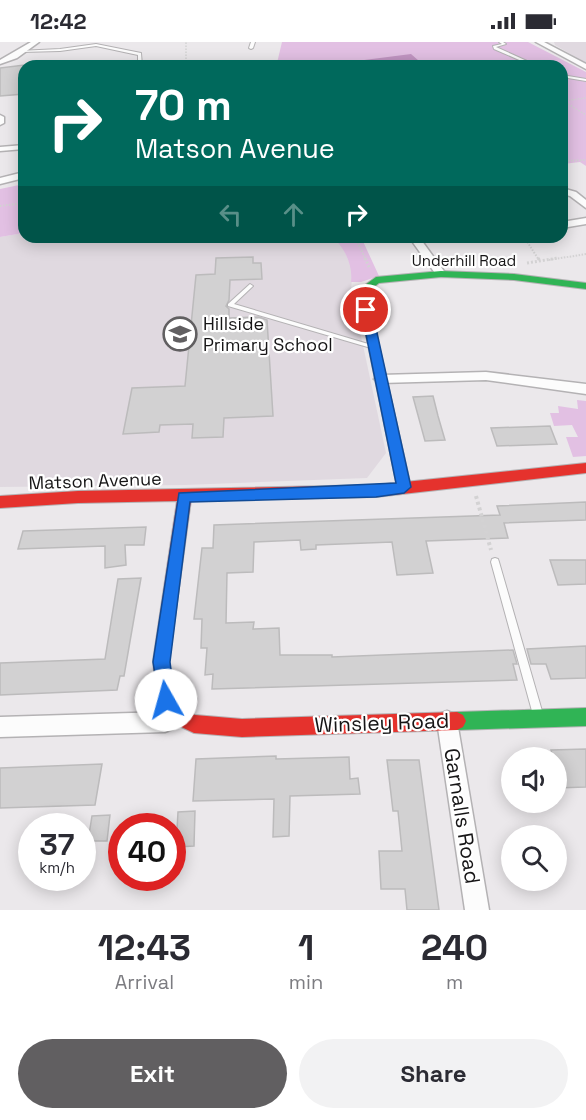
<!DOCTYPE html>
<html lang="en">
<head>
<meta charset="utf-8">
<style>
	body { margin:0; font-family:"Space Grotesk",sans-serif; background:#f2f2f3; color:#2b2b33; height:100vh; display:flex; flex-direction:column; font-size:22px; white-space:nowrap }
	* { box-sizing:border-box; margin:0 }
	p { font-size:20px; color:#7c7c81 }
	.icon { flex:none; width:33px; height:33px; fill:none; stroke:currentColor; stroke-width:2; stroke-linecap:round; stroke-linejoin:round }
	.map { position:relative; height:868px; overflow:hidden }
	.side { display:flex; flex-direction:column; background:#fff; flex:1 }
	.side>* { flex:none }
	.hud { position:absolute; left:18px; top:18px; width:550px; height:183px; border-radius:18px; box-shadow:0 3px 15px #0003; background:#00695c; color:#fff; overflow:hidden }
	.fabs { position:absolute; left:501px; top:705px; display:grid; gap:12px }
	.fabs a { display:grid; place-items:center; width:66px; height:66px; border-radius:50%; background:#fff; box-shadow:0 3px 15px #0003; font-size:30px }
	.speed { position:absolute; left:18px; top:771px; display:flex; gap:12px; font-size:30px; font-weight:700; text-align:center }
	.speed>* { display:grid; place-content:center; width:78px; height:78px; border-radius:50%; background:#fff; box-shadow:0 3px 15px #0003; line-height:1 }
	.speed small { font-size:15px; font-weight:400 }
	.speed .limit { border:9px solid #d22; background:#fff; color:#111 }
	.pin { position:absolute; display:grid; place-items:center; width:51px; height:51px; color:#fff; margin:-26px; border:3px solid #fff; border-radius:50%; box-shadow:0 2px 6px #0007 }
	.me { position:absolute; width:66px; margin:-33px; rotate:353deg; stroke-linejoin:round; filter:drop-shadow(0 0 4px #0008) }
	.turn { display:flex; align-items:center; gap:21px; height:126px; padding:0 18px; font-size:27px }
	.turn .icon { width:78px; height:78px; stroke-width:2.5 }
	.turn b { display:block; font-size:42px; line-height:51px }
	.lanes { display:flex; align-items:center; height:57px; padding:0 18px; background:#0003; justify-content:center; gap:30px; direction:ltr }
	.lanes .off { opacity:.35 }
	.eta { display:flex; justify-content:space-evenly; align-items:center; height:102px; text-align:center }
	.eta b { font-size:36px; font-weight:600; line-height:42px }
	.button { display:flex; gap:12px; margin-top:auto; padding:12px 18px }
	.button a { flex:1; height:69px; border-radius:36px; background:#615f61; color:#fff; font-size:24px; font-weight:600; line-height:69px; text-align:center }
	.button a+a { background:#f2f2f3; color:#2b2b33 }
	.status { display:flex; justify-content:space-between; align-items:center; height:42px; padding:0 30px; background:#fff; direction:ltr }
	.status svg { height:16px; fill:currentColor }
	.map>svg:first-child { display:block }
	.built { fill:#e0d9e0 }
	.green { fill:#e2c0e3 }
	.water { fill:#c195c2 }
	.building { fill:#d2d1d2; stroke:#bcbbbc; stroke-width:1.5 }
	.lines { fill:none; stroke-linecap:round; stroke-linejoin:round }
	.lane-casing { stroke:#b4b2b4; stroke-width:2 }
	.street-casing { stroke:#b4b2b4; stroke-width:3 }
	.fast-casing { stroke:#b4b2b4; stroke-width:2 }
	.jam-casing { stroke:#b4b2b4; stroke-width:2 }
	.path-far3 { stroke:#d3d2d3; stroke-width:1.5; stroke-dasharray:1.5 1.5; stroke-linecap:butt }
	.path-far2 { stroke:#d3d2d3; stroke-width:2; stroke-dasharray:1.5 1.5; stroke-linecap:butt }
	.path-far1 { stroke:#d3d2d3; stroke-width:3; stroke-dasharray:2 2; stroke-linecap:butt }
	.path { stroke:#d3d2d3; stroke-width:4; stroke-dasharray:3 3; stroke-linecap:butt }
	.lane { fill:#fcfcfc; fill-rule:evenodd }
	.street { fill:#fcfcfc; fill-rule:evenodd }
	.fast { fill:#30b455; fill-rule:evenodd }
	.jam { fill:#e5322d; fill-rule:evenodd }
	.route { fill:#1a73e8; stroke:#114b97; stroke-width:1.5 }
	.labels { text-anchor:middle; stroke-width:4.5; stroke-linejoin:round; paint-order:stroke }
	.far-street-label { font-size:15px; fill:#161516; stroke:#fff }
	.poi-label { font-size:18px; fill:#161516; stroke:#fff; text-anchor:start }
	.street-label { font-size:18px; fill:#161516; stroke:#fff }
	.near-street-label { font-size:21px; fill:#161516; stroke:#fff }
</style>
</head>
<body>
<div class="status"><b>12:42</b><svg viewBox="0 0 49 12"><path d="M0 12V9h3v3zM5 12V6h3v6zM10 12V3h3v9zM15 12V0h3v12zM26 1h20v11H26zM47 4h2v5h-2z"/></svg></div>
<div class="map">
<svg width="586" height="868" viewBox="0 0 586 868">
	<rect width="100%" height="100%" fill="#ebe8eb"/>
	<path class="built" d="M 554,0 L 586,0 L 586,21 L 555,3 Z
		M 24,191 L 24,195 L 333,195 L 342,204 L 353,228 L 351,247 L 386,411 L 367,436 L 185,443 L 0,445 L 0,195 Z"/>
	<path class="green" d="M 282,0 L 528,0 L 586,30 L 586,124 L 580,120 L 563,122 L 562,24 L 191,24 L 277,21 Z
		M 24,142 L 24,191 L 0,195 L 0,147 Z
		M 333,195 L 361,195 L 379,234 L 361,240 L 351,240 C 353,223 345,207 333,195 Z
		M 577,358 L 586,359 L 586,414 L 573,415 L 566,395 L 578,395 L 572,383 L 554,384 L 550,371 L 559,371 L 558,364 L 578,367 Z"/>
	<path class="water" d="M 411,12 L 419,19 L 334,24 L 333,22 Z"/>
	<path class="building" d="M 24,23 L 24,52 L 0,54 L 0,26 Z
		M 253,215 L 253,221 L 261,221 L 262,237 L 230,238 L 229,258 L 226,264 L 229,267 L 229,276 L 259,275 L 267,278 L 273,374 L 224,376 L 223,395 L 192,396 L 193,382 L 160,383 L 159,390 L 123,392 L 132,346 L 185,344 L 196,233 L 215,232 L 216,216 Z
		M 433,354 L 438,374 L 445,398 L 425,399 L 413,355 Z
		M 550,384 L 557,402 L 497,404 L 491,386 Z
		M 586,460 L 586,478 L 504,481 L 508,496 L 426,499 L 433,531 L 397,533 L 392,500 L 316,503 L 316,507 L 301,508 L 300,498 L 254,500 L 253,530 L 227,531 L 226,581 L 254,580 L 253,587 L 279,586 L 280,613 L 332,613 L 332,615 L 513,608 L 517,622 L 513,622 L 517,638 L 212,647 L 213,632 L 205,633 L 207,606 L 201,606 L 202,577 L 194,577 L 202,506 L 213,506 L 214,483 L 500,473 L 497,464 Z
		M 146,485 L 144,503 L 125,503 L 126,523 L 105,526 L 105,504 L 18,507 L 23,489 Z
		M 550,518 L 586,518 L 586,542 L 558,543 Z
		M 141,536 L 124,634 L 120,634 L 117,648 L 0,653 L 0,621 L 105,617 L 118,537 Z
		M 586,604 L 586,636 L 551,637 L 546,622 L 531,622 L 527,607 Z
		M 586,707 L 586,745 L 556,746 L 556,716 L 553,716 L 551,708 Z
		M 276,714 L 276,717 L 349,715 L 350,737 L 358,736 L 360,752 L 290,754 L 289,794 L 273,795 L 274,757 L 193,759 L 196,717 Z
		M 387,718 L 419,718 L 439,868 L 407,868 L 405,847 L 381,847 L 379,809 L 402,809 L 398,769 L 393,769 Z
		M 102,722 L 95,763 L 0,766 L 0,726 Z
		M 195,769 L 194,804 L 176,805 L 178,770 Z
		M 110,773 L 107,799 L 88,799 L 92,774 Z"/>
	<g class="lines">
		<g class="lane-casing">
			<path id="lane" d="M 251,0 L 255,0 L 253,6 L 251,7 L 249,6 Z
				M 499,0 L 503,0 L 506,2 L 496,5 L 538,24 L 533,24 L 494,7 L 493,4 L 502,2 Z
				M 96,2 L 141,11 L 142,24 L 138,24 L 138,13 L 96,4 L 60,9 L 21,10 L 19,9 L 60,7 Z
				M 562,33 L 586,37 L 586,39 L 562,35 Z
				M 250,242 L 253,244 L 252,245 L 234,262 L 375,304 L 376,305 L 375,306 L 371,306 L 228,264 L 228,262 Z
				M 495,516 L 498,517 L 499,520 L 542,669 L 540,672 L 537,674 L 534,672 L 532,669 L 491,520 L 492,517 Z"/>
		</g>
		<g class="street-casing">
			<path id="street" d="M 31,0 L 39,0 L 17,16 L 0,22 L 0,18 Z
				M 536,0 L 544,0 L 586,22 L 586,27 Z
				M 0,73 L 4,75 L 4,81 L 0,83 Z
				M 24,103 L 24,107 L 0,109 L 0,105 Z
				M 24,130 L 24,136 L 0,142 L 0,136 Z
				M 562,146 L 576,150 L 586,158 L 586,166 L 570,154 L 562,152 Z
				M 586,176 L 586,182 L 562,186 L 562,180 Z
				M 409,195 L 419,195 L 446,232 L 445,234 L 437,234 Z
				M 472,195 L 489,195 L 472,199 Z
				M 486,330 L 586,342 L 586,352 L 486,338 L 381,341 L 374,337 L 381,333 Z
				M 179,665 L 186,668 L 189,675 L 186,682 L 165,690 L 0,695 L 0,675 L 165,670 Z
				M 447,669 L 454,672 L 457,679 L 489,868 L 465,868 L 437,679 L 440,672 Z"/>
		</g>
		<g class="fast-casing">
			<path id="fast" d="M 441,229 L 514,232 L 586,241 L 586,247 L 514,238 L 441,235 L 379,241 L 367,250 L 411,445 L 409,449 L 399,449 L 397,445 L 357,249 L 376,235 Z
				M 586,666 L 586,684 L 457,688 L 451,685 L 448,679 L 451,673 L 457,670 Z"/>
		</g>
		<g class="jam-casing">
			<path id="jam" d="M 586,421 L 586,431 L 376,455 L 191,458 L 169,619 L 174,654 L 185,669 L 195,673 L 242,677 L 457,670 L 463,673 L 466,679 L 463,685 L 457,688 L 242,695 L 194,691 L 173,681 L 157,658 L 153,619 L 177,459 L 78,461 L 0,466 L 0,454 L 78,449 L 376,443 Z"/>
		</g>
		<path class="path-far3" d="M 165,24 L 186,23 L 186,0
			M 563,59 L 586,73
			M 563,59 L 586,56"/>
		<path class="path-far2" d="M 562,119 L 586,118
			M 0,164 L 24,161
			M 355,195 L 366,218
			M 524,195 L 539,218
			M 549,218 L 586,212"/>
		<path class="path-far1" d="M 365,216 L 370,227
			M 538,216 L 540,219
			M 527,221 L 558,216"/>
		<path class="path" d="M 476,454 L 491,508"/>
		<use href="#lane" class="lane"/>
		<use href="#street" class="street"/>
		<use href="#fast" class="fast"/>
		<use href="#jam" class="jam"/>
	</g>
	<path class="route" d="M 366,265 L 372,268 L 411,445 L 404,451 L 376,455 L 190,460 L 170,620 L 175,658 L 173,664 L 166,667 L 160,664 L 153,620 L 179,451 L 396,441 L 361,268 Z"/>
	<defs>
		<g id="school-ring" transform="scale(1.725)"><circle r="9.5" fill="#fff" stroke="#615f61" stroke-width="1.5"/><path d="M0-5L7-2L0 1L-7-2ZM-4 1L0 2.5L4 1V4Q0 6-4 4Z" fill="#615f61"/></g>
	</defs>
	<g fill-rule="evenodd">
		<use href="#school-ring" x="180" y="292"/>
	</g>
	<g class="labels">
		<g class="far-street-label">
			<text x="464" y="224">Underhill Road</text>
		</g>
		<g class="poi-label">
			<text x="203" y="288">Hillside<tspan x="203" dy="21">Primary School</tspan></text>
		</g>
		<g class="street-label">
			<text transform="translate(95 439) rotate(-2)" y="6">Matson Avenue</text>
		</g>
		<g class="near-street-label">
			<text transform="translate(382 681) rotate(-2)" y="7">Winsley Road</text>
			<text transform="translate(462 774) rotate(81)" y="7">Garnalls Road</text>
		</g>
	</g>
</svg>
<div class="fabs">
<a><svg class="icon" aria-label="sound" viewBox="0 0 24 24"><path d="M4 9h4l5-4v14l-5-4H4zM17 9q2 3 0 6"/></svg></a>
<a><svg class="icon" aria-label="search" viewBox="0 0 24 24"><circle cx="10" cy="10" r="6"/><path d="M15 15l6 6"/></svg></a>
</div>
<div class="speed"><div>37<small>km/h</small></div><div class="limit">40</div></div>
<div class="pin" style="left:366px;top:268px;background:#d93025"><svg class="icon" aria-label="arrive" viewBox="0 0 24 24"><path d="M6 21V4h12l-3 4 3 4H6"/></svg></div>
<svg class="me" style="left:166px;top:658px" viewBox="-20 -20 40 40"><circle r="19" fill="#fff"/><path d="M0-13L10 11 0 6-10 11z" fill="#1a73e8"/></svg>
<div class="hud">
<div class="turn"><svg class="icon" aria-label="right" viewBox="0 0 24 24"><path d="M7 20v-9h11M14 6l5 5-5 5"/></svg><div><b>70 m</b>Matson Avenue</div></div>
<div class="lanes"><svg class="icon off" aria-label="left" viewBox="0 0 24 24"><path d="M17 20v-9H6M10 6l-5 5 5 5"/></svg><svg class="icon off" aria-label="ahead" viewBox="0 0 24 24"><path d="M12 20V5M6 11l6-6 6 6"/></svg><svg class="icon" aria-label="right" viewBox="0 0 24 24"><path d="M7 20v-9h11M14 6l5 5-5 5"/></svg></div>
</div>
</div>
<section class="side">
<div class="eta">
<div><b>12:43</b><p>Arrival</p></div>
<div><b>1</b><p>min</p></div>
<div><b>240</b><p>m</p></div>
</div>
<div class="button"><a>Exit</a><a>Share</a></div>
</section>
</body>
</html>
